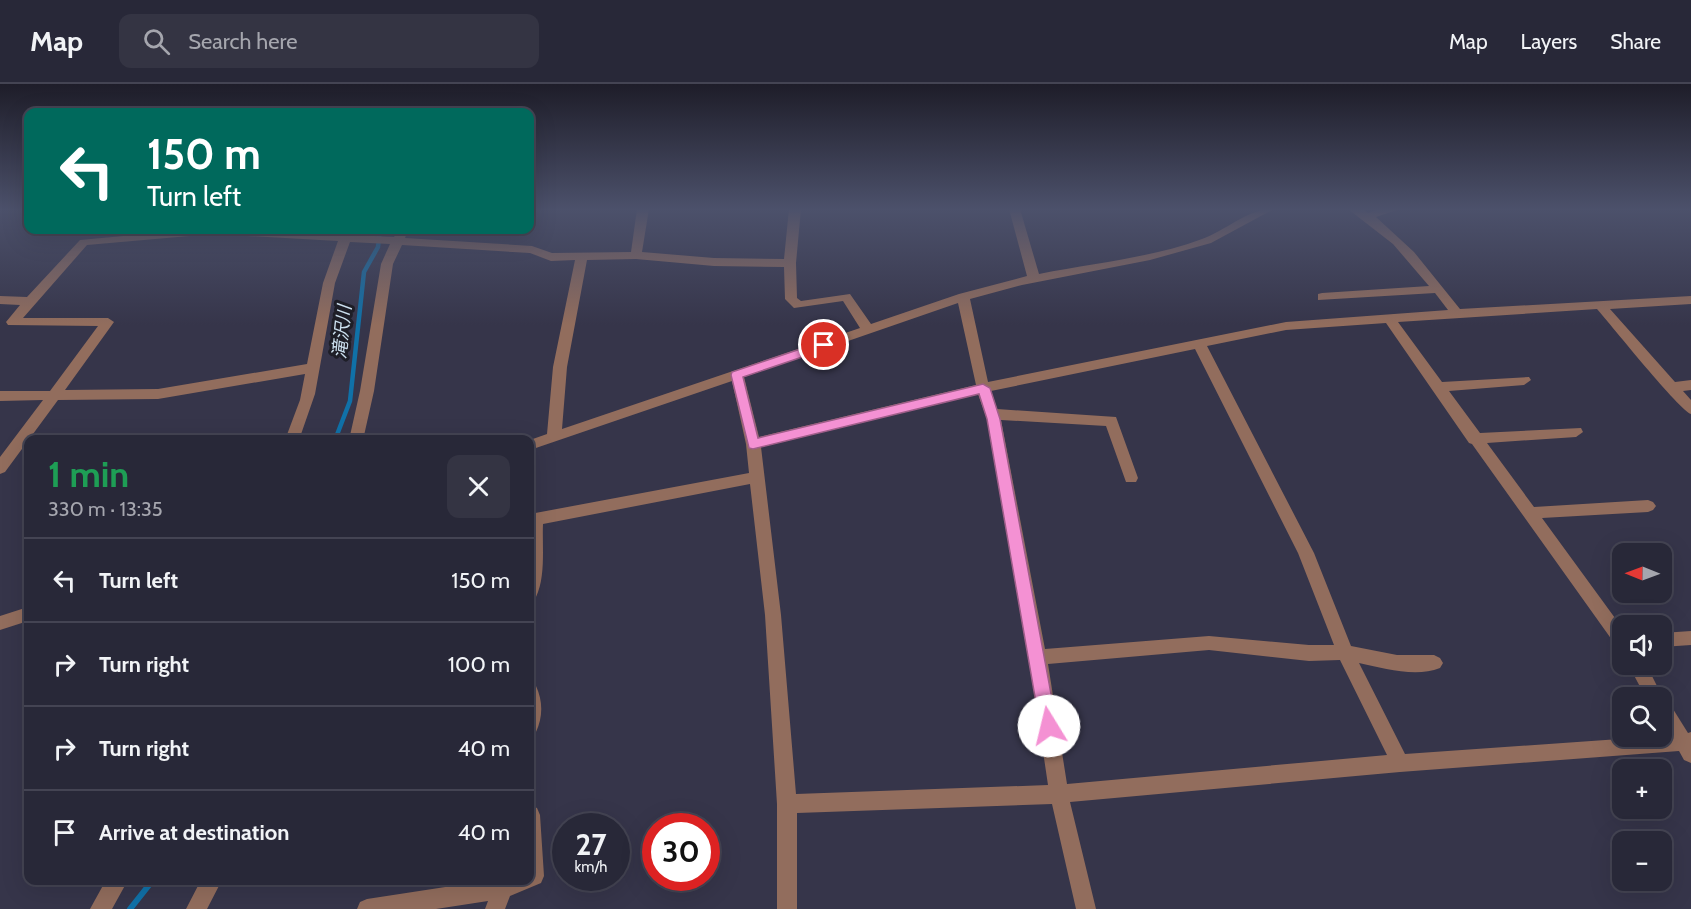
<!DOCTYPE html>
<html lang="en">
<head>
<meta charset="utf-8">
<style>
	body { margin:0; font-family:Cabin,"Noto Sans JP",sans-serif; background:#343443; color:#f1f3f6; height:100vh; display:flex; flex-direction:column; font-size:22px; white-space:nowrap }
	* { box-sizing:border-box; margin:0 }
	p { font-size:20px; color:#a5a6ae }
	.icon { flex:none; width:33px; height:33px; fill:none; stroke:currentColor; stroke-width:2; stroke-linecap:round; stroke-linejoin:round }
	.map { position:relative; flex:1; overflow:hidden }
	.sheet { position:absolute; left:24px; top:351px; width:510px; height:450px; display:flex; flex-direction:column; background:#282838; border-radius:12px; box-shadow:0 6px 24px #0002,0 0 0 2px #444453 }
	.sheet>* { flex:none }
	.banner { position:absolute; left:24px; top:24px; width:510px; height:126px; border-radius:12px; box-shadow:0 6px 24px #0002,0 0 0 2px #444453; background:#00695c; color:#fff; overflow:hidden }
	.needle { width:39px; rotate:271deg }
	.buttons { position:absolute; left:1612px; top:459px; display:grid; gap:12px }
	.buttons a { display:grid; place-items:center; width:60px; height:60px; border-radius:12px; background:#282838; box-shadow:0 6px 24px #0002,0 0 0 2px #444453; font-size:30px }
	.speed { position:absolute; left:552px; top:729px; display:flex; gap:12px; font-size:30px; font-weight:700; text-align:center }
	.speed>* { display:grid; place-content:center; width:78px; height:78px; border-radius:50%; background:#282838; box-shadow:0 6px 24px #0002,0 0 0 2px #444453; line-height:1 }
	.speed small { font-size:15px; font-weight:400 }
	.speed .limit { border:9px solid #d22; background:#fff; color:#111 }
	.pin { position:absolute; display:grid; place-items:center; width:51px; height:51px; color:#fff; margin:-26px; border:3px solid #fff; border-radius:50%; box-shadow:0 2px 6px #0007 }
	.me { position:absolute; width:66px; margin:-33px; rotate:351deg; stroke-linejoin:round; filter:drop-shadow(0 0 4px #0008) }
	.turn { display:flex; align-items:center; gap:21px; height:126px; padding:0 24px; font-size:27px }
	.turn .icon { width:78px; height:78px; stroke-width:2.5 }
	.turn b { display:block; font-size:42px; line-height:51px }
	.round { display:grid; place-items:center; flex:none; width:63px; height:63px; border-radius:12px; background:#343443 }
	.headline { display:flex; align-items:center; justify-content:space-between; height:102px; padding:0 24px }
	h1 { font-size:36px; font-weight:700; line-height:45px; color:#1e9e55 }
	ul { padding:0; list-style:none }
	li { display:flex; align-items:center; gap:18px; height:84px; padding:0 24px; border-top:2px solid #444453 }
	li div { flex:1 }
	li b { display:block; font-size:22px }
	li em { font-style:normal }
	header { display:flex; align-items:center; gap:36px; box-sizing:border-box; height:84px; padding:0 30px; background:#282838; border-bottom:2px solid #444453 }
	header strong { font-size:28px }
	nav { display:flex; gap:33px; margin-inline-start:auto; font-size:21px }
	.search { width:420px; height:54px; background:#343443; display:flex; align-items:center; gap:15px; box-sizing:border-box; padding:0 21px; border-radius:12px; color:#a5a6ae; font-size:22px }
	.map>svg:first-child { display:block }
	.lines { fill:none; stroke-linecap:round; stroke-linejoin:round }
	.stream-far1 { stroke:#1071a8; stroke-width:4.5 }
	.stream { stroke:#1071a8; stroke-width:6 }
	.minor { fill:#926d5d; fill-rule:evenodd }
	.route { fill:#f491d3; stroke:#9f5e89; stroke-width:1.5 }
	.labels { text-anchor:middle; stroke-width:6; stroke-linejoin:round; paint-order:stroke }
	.water-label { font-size:18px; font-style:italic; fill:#cce0ef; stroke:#1e1e27 }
</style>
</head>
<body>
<header>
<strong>Map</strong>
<div class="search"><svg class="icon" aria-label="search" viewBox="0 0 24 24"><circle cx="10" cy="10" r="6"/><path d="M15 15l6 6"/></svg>Search here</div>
<nav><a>Map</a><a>Layers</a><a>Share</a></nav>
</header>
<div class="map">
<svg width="1691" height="825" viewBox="0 0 1691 825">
	<rect width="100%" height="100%" fill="#36354a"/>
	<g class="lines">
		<path class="stream-far1" d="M 335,356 L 350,317 L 364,188 L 378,163 L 380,146"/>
		<path class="stream" d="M 130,825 L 153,796"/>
		<path class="minor" d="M 637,125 L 649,125 L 642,168 L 714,174 L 784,175 L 789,125 L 801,125 L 796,179 L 797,214 L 801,217 L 850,210 L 871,240 L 959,210 L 1027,192 L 1009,125 L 1020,125 L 1039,190 C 1093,179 1151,174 1202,155 C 1227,146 1247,125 1274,125 L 1211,159 L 1150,176 L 1022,201 L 970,215 L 988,298 L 1286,238 L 1448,226 L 1435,209 L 1318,216 L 1318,210 L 1322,209 L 1429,202 L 1393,160 L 1348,125 L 1362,125 L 1368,129 L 1380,125 L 1400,125 L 1376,133 L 1414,168 L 1460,225 L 1691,212 L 1691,220 L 1610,225 L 1675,298 L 1691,296 L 1691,306 L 1683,307 L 1691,316 L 1691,330 C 1680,327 1611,241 1597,225 L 1398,238 L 1442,298 L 1529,293 L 1531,296 L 1524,301 L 1449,307 L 1480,349 L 1581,344 L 1583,348 L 1576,353 L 1487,359 L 1534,423 L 1648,416 L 1653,418 L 1656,422 L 1653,426 L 1648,428 L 1542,434 L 1623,545 L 1623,565 L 1617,563 L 1472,360 L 1469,359 L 1386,239 L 1286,246 L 1207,262 L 1314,469 L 1351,562 L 1397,571 L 1434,571 L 1440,574 L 1443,579 L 1440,584 C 1415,594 1384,584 1359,579 L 1405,670 L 1662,652 L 1669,650 L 1662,639 L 1662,614 L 1646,614 L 1628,580 L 1646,580 L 1664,616 L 1668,617 L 1688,649 L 1691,648 L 1691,679 L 1684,676 L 1679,667 L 1400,688 L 1070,718 L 1096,825 L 1076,825 L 1052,720 L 797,729 L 797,825 L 777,825 L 777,720 L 765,531 L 750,400 L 543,440 C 542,462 546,492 536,513 L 530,515 L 530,430 L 749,389 L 746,360 L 732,297 L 530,366 L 530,356 L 547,350 L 553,283 L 575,176 L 551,177 L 530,169 L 402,161 L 393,180 L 374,307 L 363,356 L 349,356 L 360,307 L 381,180 L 390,160 L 350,158 L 335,199 L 315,310 L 299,356 L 285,356 L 300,316 L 305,290 L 158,315 L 58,316 L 5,388 L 0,390 L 0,373 L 43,316 L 0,317 L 0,307 L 50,307 L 98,242 L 8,241 L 6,238 L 20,221 L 0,220 L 0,212 L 27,213 L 80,156 L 189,146 L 271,146 L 343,150 L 346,146 L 354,146 L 356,148 L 354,151 L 394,153 L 398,146 L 408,146 L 405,154 L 532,162 L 552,169 L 631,168 ZM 212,150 L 338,157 L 323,199 L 307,280 L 158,305 L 65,306 L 114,238 L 108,234 L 23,234 L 87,161 ZM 636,175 L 714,182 L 784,183 L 785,215 L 794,224 L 843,217 L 860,244 L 562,345 L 567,283 L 587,176 ZM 958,219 L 976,301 L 759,353 L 744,293 ZM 1195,265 L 1298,469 L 1334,561 L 1309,561 L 1209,552 L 1045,565 L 1001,336 L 1106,342 L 1126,398 L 1136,398 L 1138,394 L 1116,333 L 997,325 L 991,307 ZM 978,310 L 987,335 L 1029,573 L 1048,701 L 796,710 L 781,531 L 761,363 ZM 1209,566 L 1309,577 L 1340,576 L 1387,671 L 1067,700 L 1048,580 Z
			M 28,523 L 28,537 L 0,546 L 0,532 Z
			M 1691,547 L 1691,561 L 1662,563 L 1662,549 Z
			M 530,600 L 536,602 C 543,617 543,633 536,648 L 530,650 Z
			M 530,721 L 537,724 L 540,731 L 544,792 L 541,799 L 510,812 L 505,825 L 485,825 L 488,817 L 436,825 L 357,825 L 360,818 L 367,815 L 491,796 L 530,796 Z
			M 106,796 L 128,796 L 112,825 L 90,825 Z
			M 201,796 L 222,796 L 207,825 L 186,825 Z"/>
	</g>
	<linearGradient id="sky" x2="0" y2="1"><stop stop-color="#1e1d29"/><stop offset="0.52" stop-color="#4c516b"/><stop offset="1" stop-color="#4c516b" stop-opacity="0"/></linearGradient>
	<rect width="1691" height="241" fill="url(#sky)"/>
	<path class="route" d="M 824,257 L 829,258 L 829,264 L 743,293 L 758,354 L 983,300 L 990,304 L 1000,335 L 1057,642 L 1054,647 L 1049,649 L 1043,647 L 1040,642 L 987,335 L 979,310 L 753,365 L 749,364 L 731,291 L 732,288 Z"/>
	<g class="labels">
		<g class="water-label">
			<text transform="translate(342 248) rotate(-84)" y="6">滝沢川</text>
		</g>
	</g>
</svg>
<div class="buttons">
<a><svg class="needle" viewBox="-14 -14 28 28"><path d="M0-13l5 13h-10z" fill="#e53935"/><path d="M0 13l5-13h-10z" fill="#a5a6ae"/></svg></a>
<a><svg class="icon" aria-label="sound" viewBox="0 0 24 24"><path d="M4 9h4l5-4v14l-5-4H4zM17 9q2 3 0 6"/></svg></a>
<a><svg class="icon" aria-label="search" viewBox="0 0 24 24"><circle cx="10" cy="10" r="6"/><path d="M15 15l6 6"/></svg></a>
<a>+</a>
<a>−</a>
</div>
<div class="speed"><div>27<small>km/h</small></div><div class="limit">30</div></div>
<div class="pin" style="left:824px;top:261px;background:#d93025"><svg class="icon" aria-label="arrive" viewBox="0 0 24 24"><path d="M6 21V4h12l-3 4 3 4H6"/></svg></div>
<svg class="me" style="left:1049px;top:642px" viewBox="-20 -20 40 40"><circle r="19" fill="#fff"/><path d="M0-13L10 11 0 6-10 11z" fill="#f491d3"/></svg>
<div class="banner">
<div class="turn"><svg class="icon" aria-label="left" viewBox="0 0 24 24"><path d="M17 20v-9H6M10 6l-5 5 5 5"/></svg><div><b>150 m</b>Turn left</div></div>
</div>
<section class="sheet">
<div class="headline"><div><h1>1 min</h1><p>330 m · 13:35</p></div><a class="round"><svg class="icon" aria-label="close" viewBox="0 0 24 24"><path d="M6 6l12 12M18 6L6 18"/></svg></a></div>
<ul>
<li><svg class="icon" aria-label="left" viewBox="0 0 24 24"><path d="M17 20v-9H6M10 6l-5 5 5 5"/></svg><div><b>Turn left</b></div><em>150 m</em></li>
<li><svg class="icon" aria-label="right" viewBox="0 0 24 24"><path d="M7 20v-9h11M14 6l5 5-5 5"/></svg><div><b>Turn right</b></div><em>100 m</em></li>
<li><svg class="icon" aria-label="right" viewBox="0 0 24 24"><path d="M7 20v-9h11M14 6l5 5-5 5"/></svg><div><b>Turn right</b></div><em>40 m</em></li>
<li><svg class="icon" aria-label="arrive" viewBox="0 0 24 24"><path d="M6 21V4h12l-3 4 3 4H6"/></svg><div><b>Arrive at destination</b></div><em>40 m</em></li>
</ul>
</section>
</div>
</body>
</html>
